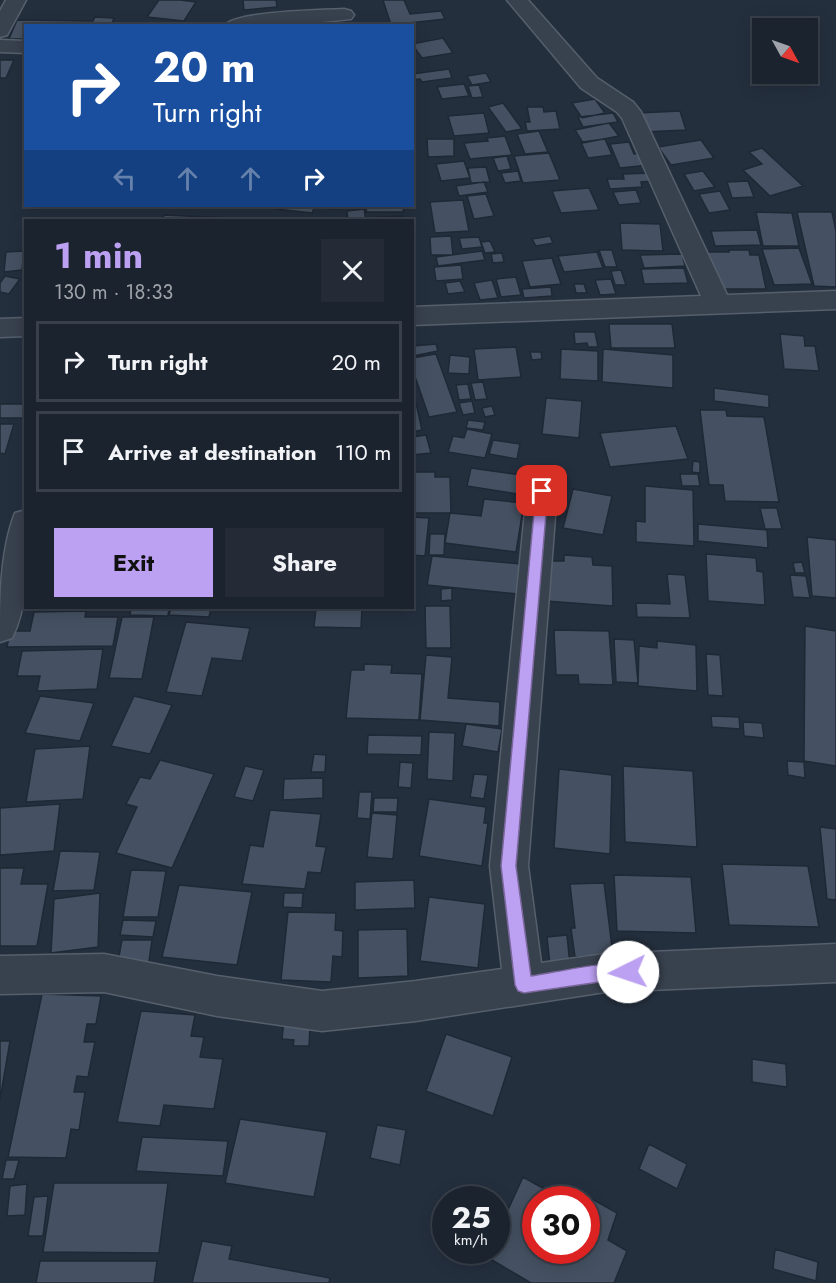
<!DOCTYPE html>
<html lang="en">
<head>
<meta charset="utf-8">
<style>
	body { margin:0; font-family:Jost,sans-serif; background:#242b36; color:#f1f3f6; height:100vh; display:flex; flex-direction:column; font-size:22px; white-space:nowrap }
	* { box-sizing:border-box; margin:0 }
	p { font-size:20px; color:#a0a4aa }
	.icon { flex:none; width:33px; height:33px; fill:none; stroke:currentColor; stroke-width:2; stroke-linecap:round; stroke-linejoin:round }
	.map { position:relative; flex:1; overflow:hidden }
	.drawer { position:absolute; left:24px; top:219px; width:390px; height:390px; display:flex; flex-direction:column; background:#1b232e; border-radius:0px; box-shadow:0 3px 15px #0003,0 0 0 2px #39404a }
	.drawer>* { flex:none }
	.banner { position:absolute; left:24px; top:24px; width:390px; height:183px; border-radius:0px; box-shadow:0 3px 15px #0003,0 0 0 2px #39404a; background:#1a4fa0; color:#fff; overflow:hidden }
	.needle { width:39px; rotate:130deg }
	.controls { position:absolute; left:752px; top:18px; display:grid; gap:12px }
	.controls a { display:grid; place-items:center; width:66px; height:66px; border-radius:0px; background:#1b232e; box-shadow:0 3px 15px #0003,0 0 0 2px #39404a; font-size:30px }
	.speed { position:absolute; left:432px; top:1186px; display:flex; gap:12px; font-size:30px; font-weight:700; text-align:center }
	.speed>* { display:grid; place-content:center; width:78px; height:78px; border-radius:50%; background:#1b232e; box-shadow:0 3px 15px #0003,0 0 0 2px #39404a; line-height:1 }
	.speed small { font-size:15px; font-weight:400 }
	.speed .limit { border:9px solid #d22; background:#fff; color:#111 }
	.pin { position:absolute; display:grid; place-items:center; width:51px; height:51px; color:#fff; margin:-26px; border-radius:12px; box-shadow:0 3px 9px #0006 }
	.me { position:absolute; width:66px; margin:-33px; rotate:266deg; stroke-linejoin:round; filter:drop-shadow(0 0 4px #0008) }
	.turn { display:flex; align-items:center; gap:21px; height:126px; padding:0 30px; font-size:27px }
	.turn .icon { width:78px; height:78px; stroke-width:2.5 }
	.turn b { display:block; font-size:42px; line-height:51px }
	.lanes { display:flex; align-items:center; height:57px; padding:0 30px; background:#0003; justify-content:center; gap:30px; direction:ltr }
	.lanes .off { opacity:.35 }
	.round { display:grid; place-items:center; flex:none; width:63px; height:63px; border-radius:0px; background:#242b36 }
	.summary { display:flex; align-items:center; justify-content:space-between; height:102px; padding:0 30px }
	h1 { font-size:36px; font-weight:700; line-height:45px; color:#bca0f2 }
	.action { display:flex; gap:12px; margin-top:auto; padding:12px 30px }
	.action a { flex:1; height:69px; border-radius:0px; background:#bca0f2; color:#111; font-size:24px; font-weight:700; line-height:69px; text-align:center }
	.action a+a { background:#242b36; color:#f1f3f6 }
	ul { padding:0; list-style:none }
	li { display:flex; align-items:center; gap:18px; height:81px; margin:0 12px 9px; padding:0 18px; border:3px solid #39404a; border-radius:0px }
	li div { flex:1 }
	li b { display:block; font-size:22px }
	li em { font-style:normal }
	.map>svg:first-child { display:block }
	.building { fill:#455162; stroke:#1f2835; stroke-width:1.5 }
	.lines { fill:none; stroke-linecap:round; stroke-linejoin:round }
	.minor-casing { stroke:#565f6c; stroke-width:3 }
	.minor { fill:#38414e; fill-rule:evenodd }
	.route { fill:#bca0f2; stroke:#7a689d; stroke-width:1.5 }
</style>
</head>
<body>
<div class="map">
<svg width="836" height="1283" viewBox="0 0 836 1283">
	<rect width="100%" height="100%" fill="#242f3e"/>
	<path class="building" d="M 159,0 L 180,0 L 196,2 L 184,21 L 147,17 Z
		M 243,0 L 276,0 L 277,7 L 244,10 Z
		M 383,0 L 404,0 L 410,14 L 441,11 L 445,19 L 391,25 Z
		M 95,17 L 114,18 L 111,26 L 26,26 L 26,39 L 9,39 L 17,20 L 93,21 Z
		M 443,38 L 453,53 L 422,58 L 412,44 Z
		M 0,60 L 14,60 L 6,78 L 0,78 Z
		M 449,69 L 452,78 L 422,82 L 420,79 L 412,80 L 412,74 Z
		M 486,73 L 491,82 L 472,85 L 467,76 Z
		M 464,84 L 469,96 L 442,99 L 437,87 Z
		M 479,85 L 483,97 L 472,98 L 468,86 Z
		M 595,99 L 605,113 L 582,118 L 572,103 Z
		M 503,103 L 522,129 L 506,132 L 488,107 Z
		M 527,107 L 543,107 L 544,112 L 556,111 L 560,129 L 527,131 L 525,122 L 530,122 Z
		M 680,111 L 686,130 L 643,132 L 638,113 Z
		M 484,113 L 489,133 L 454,136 L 448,116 Z
		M 613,113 L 618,122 L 583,127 L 578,117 Z
		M 609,123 L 619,136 L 583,143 L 575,130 Z
		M 539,131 L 548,152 L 525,154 L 517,134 Z
		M 505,136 L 512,155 L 470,159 L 464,143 L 488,141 L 487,138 Z
		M 427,139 L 454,139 L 454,156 L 428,157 Z
		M 605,139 L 612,155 L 588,158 L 581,142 Z
		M 701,140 L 714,158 L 671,165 L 658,147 Z
		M 629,142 L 634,154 L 644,153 L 649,165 L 620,168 L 610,144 Z
		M 762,148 L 803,186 L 770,196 L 743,170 L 762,164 L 749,152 Z
		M 549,153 L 560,180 L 523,183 L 514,156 Z
		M 507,156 L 511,169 L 498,171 L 493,158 Z
		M 464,161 L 470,178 L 441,181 L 436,164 Z
		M 486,167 L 490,182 L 471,183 L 468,168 Z
		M 518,171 L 521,181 L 505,183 L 501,173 Z
		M 703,171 L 715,187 L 694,191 L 684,174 Z
		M 652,173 L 655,181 L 641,182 L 642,187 L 610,189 L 607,179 L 624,179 L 623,174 Z
		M 748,181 L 754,197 L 732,198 L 727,182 Z
		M 484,182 L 488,192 L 459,196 L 456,186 Z
		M 589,188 L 599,210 L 561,213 L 552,191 Z
		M 636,190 L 641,203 L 619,205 L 613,192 Z
		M 720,191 L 730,210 L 709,213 L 699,194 Z
		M 486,194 L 494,216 L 474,219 L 467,196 Z
		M 463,200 L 469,231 L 435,233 L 430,202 Z
		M 277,206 L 315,206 L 312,213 L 276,209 Z
		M 330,206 L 363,206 L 364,207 L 330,209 Z
		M 367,206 L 404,206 L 403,212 L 366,212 Z
		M 364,209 L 366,220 L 348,220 L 347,211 Z
		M 756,212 L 792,213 L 799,246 L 763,246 Z
		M 797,212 L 832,212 L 836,231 L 836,287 L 814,286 Z
		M 164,215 L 228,218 L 227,220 L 163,220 Z
		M 402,216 L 403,220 L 368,220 L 368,218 Z
		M 620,223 L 660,224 L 663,251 L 622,250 Z
		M 757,230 L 761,245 L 715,246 L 711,231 Z
		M 451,236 L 453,255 L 431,255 L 430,237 Z
		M 550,236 L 553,243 L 536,246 L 532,239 Z
		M 479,237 L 482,247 L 462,249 L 459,238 Z
		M 490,241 L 495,252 L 485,253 L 481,242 Z
		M 799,248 L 812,284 L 774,285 L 762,249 Z
		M 599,250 L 612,250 L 617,267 L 605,267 Z
		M 729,250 L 749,250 L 750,255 L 759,255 L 766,289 L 715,289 L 708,252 L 729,252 Z
		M 24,251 L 22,270 L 4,272 L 6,252 Z
		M 482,251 L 485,260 L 438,266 L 436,257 Z
		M 597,252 L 603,268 L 564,272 L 558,256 Z
		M 502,253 L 504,262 L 493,263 L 491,254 Z
		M 682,254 L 685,266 L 644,268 L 640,255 Z
		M 552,258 L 561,284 L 530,287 L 522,261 Z
		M 461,265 L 463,279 L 436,281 L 434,267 Z
		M 684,268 L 688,283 L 644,284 L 641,269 Z
		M 621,270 L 626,285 L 615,285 L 611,271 Z
		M 5,276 L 20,279 L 9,294 L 0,292 L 0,283 Z
		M 516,277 L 521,295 L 501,297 L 496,279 Z
		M 611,279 L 616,294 L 600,295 L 595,280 Z
		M 492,280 L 498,298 L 480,300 L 474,283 Z
		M 460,281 L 465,292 L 448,294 L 445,283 Z
		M 574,284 L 584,284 L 587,293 L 576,293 Z
		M 551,287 L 552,296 L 524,298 L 522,289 Z
		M 609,324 L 672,324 L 675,348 L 611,348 Z
		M 574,332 L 595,332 L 598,347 L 588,347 L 587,343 L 575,344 Z
		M 780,334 L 804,336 L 805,346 L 815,346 L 819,371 L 784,369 Z
		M 436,344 L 438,351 L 413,356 L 412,346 Z
		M 516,347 L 521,377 L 478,380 L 474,349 Z
		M 561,349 L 598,351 L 598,381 L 560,379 Z
		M 603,349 L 673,355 L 673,388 L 602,382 Z
		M 530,352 L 541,352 L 542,359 L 532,360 Z
		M 436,354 L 457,412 L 429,417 L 412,368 L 412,358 Z
		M 450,355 L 470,357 L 469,374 L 448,373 Z
		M 483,382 L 487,399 L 475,400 L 471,383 Z
		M 468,384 L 471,399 L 459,400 L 456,385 Z
		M 714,388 L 769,395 L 769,408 L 714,401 Z
		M 546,398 L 582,401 L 579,438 L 542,434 Z
		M 472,401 L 475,413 L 463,415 L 459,403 Z
		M 412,403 L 416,403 L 422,430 L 412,432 Z
		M 0,404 L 26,404 L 26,418 L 0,418 Z
		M 492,406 L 495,415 L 485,417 L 482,408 Z
		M 700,410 L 726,410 L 727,416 L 764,417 L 779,502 L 725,501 L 723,485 L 709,485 Z
		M 468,420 L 485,422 L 483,430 L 466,428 Z
		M 0,424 L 14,424 L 5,454 L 0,453 Z
		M 676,426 L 688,459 L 610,467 L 600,433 Z
		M 467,429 L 492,434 L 485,458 L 448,452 L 453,436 L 464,438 Z
		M 426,435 L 431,453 L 412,455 L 412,437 Z
		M 493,440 L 520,444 L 517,459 L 489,454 Z
		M 693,461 L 700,462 L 700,473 L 692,472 Z
		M 471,468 L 528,476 L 524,495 L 467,486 Z
		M 412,472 L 435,472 L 435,477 L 450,477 L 451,513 L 412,513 Z
		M 680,474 L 698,474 L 700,486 L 682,486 Z
		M 645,486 L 693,490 L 694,546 L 636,542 L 636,521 L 645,522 Z
		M 573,489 L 612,496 L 603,535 L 563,528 Z
		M 484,499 L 524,503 L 516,552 L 445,543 L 450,513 L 481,516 Z
		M 760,508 L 777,508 L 782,529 L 765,529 Z
		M 412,517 L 429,518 L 425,556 L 412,555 Z
		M 698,524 L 767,530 L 768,548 L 698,541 Z
		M 430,534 L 445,534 L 444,555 L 429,555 Z
		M 807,537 L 836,540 L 836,598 L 812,596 Z
		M 706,554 L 756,558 L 757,571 L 763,572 L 765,605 L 708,601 Z
		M 564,555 L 592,557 L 593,565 L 612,566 L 613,606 L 546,601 L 547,561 L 564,561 Z
		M 432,556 L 521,564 L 518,594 L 427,585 Z
		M 802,562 L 805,573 L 795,573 L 793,563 Z
		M 667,574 L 685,575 L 690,618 L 637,617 L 636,603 L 670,604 Z
		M 790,575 L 806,576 L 810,598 L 793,597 Z
		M 452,588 L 452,600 L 441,601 L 441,589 Z
		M 425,606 L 450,606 L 451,648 L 426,648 Z
		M 131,608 L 169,608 L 168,616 L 130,615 Z
		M 171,608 L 211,608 L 209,617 L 169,615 Z
		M 316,608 L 362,608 L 361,628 L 314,627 Z
		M 86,611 L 85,617 L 118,617 L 113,646 L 7,647 L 10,631 L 30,631 L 34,612 Z
		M 122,617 L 154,617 L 142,679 L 109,678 Z
		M 186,622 L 250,628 L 242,661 L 212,658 L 202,696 L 166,692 Z
		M 805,626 L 836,631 L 836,766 L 804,761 Z
		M 554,630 L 609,631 L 613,685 L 579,684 L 578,675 L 556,675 Z
		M 614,639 L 634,640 L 638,683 L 616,682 Z
		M 657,641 L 696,645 L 697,691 L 638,686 L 639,646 L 657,648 Z
		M 103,649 L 97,689 L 37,691 L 40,676 L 17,676 L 22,651 Z
		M 706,654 L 720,655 L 723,696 L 708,695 Z
		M 426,655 L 452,657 L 448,698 L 500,702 L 499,726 L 420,720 Z
		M 364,664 L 392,665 L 391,673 L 422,674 L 419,720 L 346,718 L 351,670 L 364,670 Z
		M 40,696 L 94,703 L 80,741 L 25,733 Z
		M 134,696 L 172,705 L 150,754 L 111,746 Z
		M 711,716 L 739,717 L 740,729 L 712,727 Z
		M 743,722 L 762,723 L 764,738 L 744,736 Z
		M 466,724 L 502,729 L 498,752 L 462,746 Z
		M 429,732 L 455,733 L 453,781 L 427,779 Z
		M 368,735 L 422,736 L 421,755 L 367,754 Z
		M 90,746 L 83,799 L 26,802 L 35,749 Z
		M 314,754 L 326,755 L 325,772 L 311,772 Z
		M 160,760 L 214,774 L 172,868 L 116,853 L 137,807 L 126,804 L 140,777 L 150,779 Z
		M 787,761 L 804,762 L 805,778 L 788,775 Z
		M 400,762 L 413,763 L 411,788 L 398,787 Z
		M 245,766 L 264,770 L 253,801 L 234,797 Z
		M 623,766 L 693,771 L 697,847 L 625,842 Z
		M 559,769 L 612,775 L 610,854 L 554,848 Z
		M 474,774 L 488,775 L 484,799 L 470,797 Z
		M 323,778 L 323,798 L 283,800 L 284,779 Z
		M 359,792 L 372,792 L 370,819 L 357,818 Z
		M 374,798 L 398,798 L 397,812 L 373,812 Z
		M 429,799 L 486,807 L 484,823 L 488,823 L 482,866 L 419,856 Z
		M 60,804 L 54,851 L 0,855 L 0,808 Z
		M 270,810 L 321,814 L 316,846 L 326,847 L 321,873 L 308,872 L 305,889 L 242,884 L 250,845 L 263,847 Z
		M 372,813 L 397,815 L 393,859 L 367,857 Z
		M 820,827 L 836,829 L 836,900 L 827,899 Z
		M 60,851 L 100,852 L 94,890 L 53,891 Z
		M 722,864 L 808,866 L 819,927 L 729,925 Z
		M 0,868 L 24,868 L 21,884 L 48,884 L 37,946 L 0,946 Z
		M 131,870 L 166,871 L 158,917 L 123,917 Z
		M 614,875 L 691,877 L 696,933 L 617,931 Z
		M 414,880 L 415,908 L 355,910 L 355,882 Z
		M 604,883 L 613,955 L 575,957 L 571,928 L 575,928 L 570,884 Z
		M 179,885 L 252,892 L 237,965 L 162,957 Z
		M 100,893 L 98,947 L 51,953 L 54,899 Z
		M 284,893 L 303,893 L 302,908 L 283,907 Z
		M 429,897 L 485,904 L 478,968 L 420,961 Z
		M 288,912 L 336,913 L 335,930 L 343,931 L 342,957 L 333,956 L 331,982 L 281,980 Z
		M 123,920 L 156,921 L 153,937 L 120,935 Z
		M 407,929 L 408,976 L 358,978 L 358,930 Z
		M 567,935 L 570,965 L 550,965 L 547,937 Z
		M 122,940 L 152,940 L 148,968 L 117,967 Z
		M 42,994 L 101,996 L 96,1024 L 87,1024 L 84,1042 L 95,1042 L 88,1077 L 77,1076 L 74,1092 L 85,1092 L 79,1130 L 71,1129 L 66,1158 L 8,1157 Z
		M 141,1011 L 195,1015 L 191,1036 L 204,1037 L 200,1057 L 223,1059 L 214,1109 L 164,1105 L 160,1126 L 117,1122 Z
		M 284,1019 L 310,1026 L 309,1046 L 293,1046 L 294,1040 L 282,1039 Z
		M 446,1034 L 512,1057 L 493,1116 L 426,1091 Z
		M 0,1041 L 10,1041 L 0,1100 Z
		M 752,1059 L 786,1064 L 787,1087 L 752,1082 Z
		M 240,1119 L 327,1132 L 314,1197 L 225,1183 Z
		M 377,1125 L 406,1130 L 400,1165 L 370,1158 Z
		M 142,1137 L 228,1141 L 223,1176 L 136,1171 Z
		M 649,1144 L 687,1164 L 677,1189 L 639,1169 Z
		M 6,1160 L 19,1160 L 14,1179 L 2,1179 Z
		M 523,1177 L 564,1200 L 536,1200 L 536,1251 L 586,1251 L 586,1200 L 577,1200 L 580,1192 L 617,1213 L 608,1240 L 627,1251 L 614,1283 L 531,1283 L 487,1257 L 490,1251 L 496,1251 L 496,1236 Z
		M 54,1183 L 168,1183 L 159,1253 L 43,1252 Z
		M 27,1184 L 25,1215 L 7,1216 L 10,1186 Z
		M 48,1196 L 43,1236 L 28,1236 L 34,1197 Z
		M 202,1241 L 232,1246 L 229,1259 L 330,1278 L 329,1283 L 192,1283 Z
		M 775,1249 L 818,1262 L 816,1281 L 773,1269 Z
		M 40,1261 L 157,1261 L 154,1283 L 36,1283 Z"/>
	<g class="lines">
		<g class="minor-casing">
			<path id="minor" d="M 6,0 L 26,0 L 7,35 L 0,37 L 0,11 Z
				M 507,0 L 528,0 L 597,78 L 633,102 L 641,112 L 727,295 L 836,291 L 836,309 L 412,325 L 412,307 L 701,296 L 622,118 L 617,112 L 581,88 Z
				M 344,9 L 351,11 L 354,15 L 351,19 L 283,26 L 224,26 C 234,11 323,10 344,9 Z
				M 0,40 L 26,41 L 26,53 L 0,52 Z
				M 26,318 L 26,336 L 0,337 L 0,319 Z
				M 542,480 L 553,483 L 557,491 L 528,866 L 541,963 L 605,954 L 836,944 L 836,982 L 605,992 L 416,1021 L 322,1031 L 217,1016 L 104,992 L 0,994 L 0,956 L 104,954 L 217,976 L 322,991 L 416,981 L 502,969 L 490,866 L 527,491 L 531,483 Z
				M 26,510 C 26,552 31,600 12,638 L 0,642 C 0,600 0,551 15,513 Z"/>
		</g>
		<use href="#minor" class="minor"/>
	</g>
	<path class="route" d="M 542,487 L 548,491 L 516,866 L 531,976 C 554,973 614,958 634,966 L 636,972 L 634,977 L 524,993 L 518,991 L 515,985 L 501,866 L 536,491 Z"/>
</svg>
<div class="controls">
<a><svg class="needle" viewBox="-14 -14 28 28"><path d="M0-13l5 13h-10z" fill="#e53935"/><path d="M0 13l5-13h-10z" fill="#a0a4aa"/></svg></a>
</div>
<div class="speed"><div>25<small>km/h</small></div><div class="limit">30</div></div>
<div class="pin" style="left:542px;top:491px;background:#d93025"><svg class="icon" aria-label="arrive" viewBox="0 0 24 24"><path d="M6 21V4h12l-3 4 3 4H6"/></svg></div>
<svg class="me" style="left:628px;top:972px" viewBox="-20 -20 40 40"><circle r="19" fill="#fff"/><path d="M0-13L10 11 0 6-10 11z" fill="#bca0f2"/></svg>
<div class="banner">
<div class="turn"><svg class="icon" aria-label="right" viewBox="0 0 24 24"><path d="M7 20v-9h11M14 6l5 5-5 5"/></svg><div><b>20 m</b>Turn right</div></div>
<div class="lanes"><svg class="icon off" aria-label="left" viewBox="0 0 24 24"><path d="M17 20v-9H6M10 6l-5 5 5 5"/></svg><svg class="icon off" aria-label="ahead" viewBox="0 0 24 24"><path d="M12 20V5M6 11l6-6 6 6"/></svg><svg class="icon off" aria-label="ahead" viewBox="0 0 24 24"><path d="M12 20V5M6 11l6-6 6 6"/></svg><svg class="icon" aria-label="right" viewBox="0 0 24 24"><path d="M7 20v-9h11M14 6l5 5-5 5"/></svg></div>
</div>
<section class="drawer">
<div class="summary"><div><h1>1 min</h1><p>130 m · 18:33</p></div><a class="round"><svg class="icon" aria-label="close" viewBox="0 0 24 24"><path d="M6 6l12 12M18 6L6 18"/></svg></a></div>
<ul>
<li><svg class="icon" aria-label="right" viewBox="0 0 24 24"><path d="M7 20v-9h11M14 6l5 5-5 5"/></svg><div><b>Turn right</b></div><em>20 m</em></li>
<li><svg class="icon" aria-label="arrive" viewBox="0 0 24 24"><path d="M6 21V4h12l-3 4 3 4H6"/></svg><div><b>Arrive at destination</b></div><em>110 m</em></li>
</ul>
<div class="action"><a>Exit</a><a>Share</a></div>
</section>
</div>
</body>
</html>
